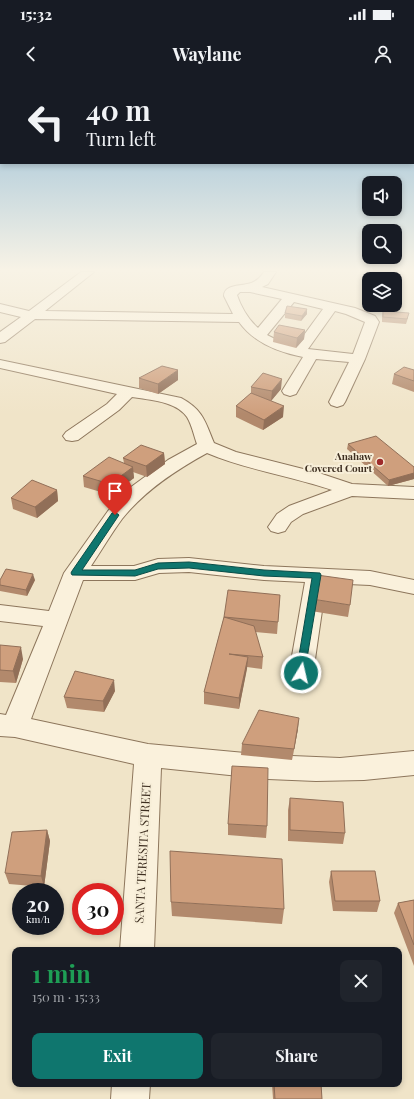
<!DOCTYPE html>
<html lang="en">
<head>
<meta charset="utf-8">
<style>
	body { margin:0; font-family:"Playfair Display",serif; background:#20242c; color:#f1f3f6; height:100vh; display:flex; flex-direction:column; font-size:15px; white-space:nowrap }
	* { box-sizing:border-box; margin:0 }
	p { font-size:13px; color:#9ea1a6 }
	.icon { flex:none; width:22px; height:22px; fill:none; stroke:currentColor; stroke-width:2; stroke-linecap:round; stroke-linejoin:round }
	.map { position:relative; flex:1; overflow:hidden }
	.side { position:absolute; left:12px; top:867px; width:390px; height:140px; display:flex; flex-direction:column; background:#171b24; border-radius:8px; box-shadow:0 2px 6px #0003 }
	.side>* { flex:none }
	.banner { position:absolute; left:0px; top:0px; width:414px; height:84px; box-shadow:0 2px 6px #0003; background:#171b24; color:#f1f3f6; overflow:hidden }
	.buttons { position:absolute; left:362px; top:96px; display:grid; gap:8px }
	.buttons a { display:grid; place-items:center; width:40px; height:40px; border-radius:8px; background:#171b24; box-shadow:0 2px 6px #0003; font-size:20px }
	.speed { position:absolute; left:12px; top:803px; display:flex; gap:8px; font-size:20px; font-weight:700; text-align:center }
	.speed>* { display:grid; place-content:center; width:52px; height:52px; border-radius:50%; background:#171b24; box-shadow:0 2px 6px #0003; line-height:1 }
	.speed small { font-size:10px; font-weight:400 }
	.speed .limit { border:6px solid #d22; background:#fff; color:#111 }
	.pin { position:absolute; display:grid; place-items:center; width:34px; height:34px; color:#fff; margin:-41px -17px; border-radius:50% 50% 50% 0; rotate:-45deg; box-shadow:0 0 4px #0007 }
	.pin .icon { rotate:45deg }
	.me { position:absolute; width:44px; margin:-22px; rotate:9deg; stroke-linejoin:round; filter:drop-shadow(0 0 3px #0008) }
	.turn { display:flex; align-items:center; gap:14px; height:84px; padding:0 20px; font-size:18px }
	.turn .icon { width:52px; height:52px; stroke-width:2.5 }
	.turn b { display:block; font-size:28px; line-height:34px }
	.round { display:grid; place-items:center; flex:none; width:42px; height:42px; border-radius:8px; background:#20242c }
	.overview { display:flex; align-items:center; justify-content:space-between; height:68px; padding:0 20px }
	h1 { font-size:24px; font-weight:700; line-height:30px; color:#1e9e55 }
	.cta { display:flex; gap:8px; margin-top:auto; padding:8px 20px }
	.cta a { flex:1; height:46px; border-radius:8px; background:#0f766e; color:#fff; font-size:16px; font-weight:700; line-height:46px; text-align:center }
	.cta a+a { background:#20242c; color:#f1f3f6 }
	.status { display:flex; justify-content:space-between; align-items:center; height:28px; padding:0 20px; background:#171b24; direction:ltr }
	.status svg { height:11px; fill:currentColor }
	header { display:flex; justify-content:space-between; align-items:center; height:52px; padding:0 20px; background:#171b24; font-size:18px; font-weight:700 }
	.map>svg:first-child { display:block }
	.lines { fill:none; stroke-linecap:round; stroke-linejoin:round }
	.minor-casing { stroke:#8d765c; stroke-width:2 }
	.minor { fill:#faf1dc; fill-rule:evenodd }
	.wall { fill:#b2896c }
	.shaded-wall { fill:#916f58 }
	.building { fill:#cf9f7d; stroke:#916f58 }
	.route { fill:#0f766e; stroke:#0a4d48 }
	.poi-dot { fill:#9e2a2b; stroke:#f7eed8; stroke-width:1.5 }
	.labels { text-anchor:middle; stroke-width:4; stroke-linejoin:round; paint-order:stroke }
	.poi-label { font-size:10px; font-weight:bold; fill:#3d2e20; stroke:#f7eed8; text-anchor:end }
	.near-street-label { font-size:12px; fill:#3d2e20; stroke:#f7eed8 }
</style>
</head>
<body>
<div class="status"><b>15:32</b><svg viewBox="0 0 49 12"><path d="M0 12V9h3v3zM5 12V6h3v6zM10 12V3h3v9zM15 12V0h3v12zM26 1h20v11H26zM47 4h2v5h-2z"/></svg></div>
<header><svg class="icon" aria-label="back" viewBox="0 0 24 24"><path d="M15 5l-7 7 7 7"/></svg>Waylane<svg class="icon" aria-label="person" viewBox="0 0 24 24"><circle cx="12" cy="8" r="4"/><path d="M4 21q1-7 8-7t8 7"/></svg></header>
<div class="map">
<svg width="414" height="1019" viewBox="0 0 414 1019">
	<rect width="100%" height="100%" fill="#f0e4c8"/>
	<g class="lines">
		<g class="minor-casing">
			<path id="minor" d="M 81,192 L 94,192 L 45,231 L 233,234 L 224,216 C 224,205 239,206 247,204 C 255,203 260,198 264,192 L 276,192 L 268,204 L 262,207 L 355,228 L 375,236 L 379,242 L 365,279 L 345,322 L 343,325 L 337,327 L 331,325 L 329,322 L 349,282 L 316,279 L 296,314 L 290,316 L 284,314 L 282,311 L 303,277 C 278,272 254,263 239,242 L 35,239 L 5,262 L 0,263 L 0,252 L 21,237 L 0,232 L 0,224 L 29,231 ZM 240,212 L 250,212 L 282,219 L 258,248 C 249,240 241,227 237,215 ZM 294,222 L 323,229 L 296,266 L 281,262 L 267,255 ZM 335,231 L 346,234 L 365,242 L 353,274 L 308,269 Z
				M 0,280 L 181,318 C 203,330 205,341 214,363 L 236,372 L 319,393 L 352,404 L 414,407 L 414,419 L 352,416 L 303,434 L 291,442 L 285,451 L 278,453 L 271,451 L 268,447 L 277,434 L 289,426 L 332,410 C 291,396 247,390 207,373 C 176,390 144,411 122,439 C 111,454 101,471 91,486 L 134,486 L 158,479 L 189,478 L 264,486 L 370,491 L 414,500 L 414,514 L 370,505 L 326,503 L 313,593 L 310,600 L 301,602 L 292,600 L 289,593 L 305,502 L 264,500 L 189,492 L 159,493 L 135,500 L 83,500 L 31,639 L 148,664 L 268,675 L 340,678 L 414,671 L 414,695 L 364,700 L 316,701 L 268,699 L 161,688 L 154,870 L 120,870 L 134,684 L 15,657 L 0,656 L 0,634 L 6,635 L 43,546 L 0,541 L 0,525 L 49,531 L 64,493 L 108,431 L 131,407 L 168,380 L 197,364 C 194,356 192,345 187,337 C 176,321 150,320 132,317 L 119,330 L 78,360 L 72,361 L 66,360 L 63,356 L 66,352 L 107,324 L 117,314 L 0,288 Z
				M 112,1004 L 150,1004 L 149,1019 L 111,1019 Z"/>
		</g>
		<use href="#minor" class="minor"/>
	</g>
	<path class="wall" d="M 383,231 L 408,238 L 406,244 L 382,242 L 382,236 Z
		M 285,233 L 307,234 L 301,241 L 285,238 Z
		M 305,250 L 304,259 L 296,268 L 273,262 L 274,252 Z
		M 414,290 L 414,312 L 392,304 L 394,294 Z
		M 139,298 L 178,300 L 158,314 L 139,308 Z
		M 251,307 L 281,309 L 271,321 L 283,337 L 263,350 L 236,337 L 236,326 L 251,313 Z
		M 348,364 L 414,387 L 414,399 L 388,406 L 347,369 Z
		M 164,373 L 165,384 L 147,397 L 133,392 L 134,398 L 111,415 L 84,407 L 83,396 L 124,383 L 123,378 Z
		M 57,410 L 58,421 L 37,438 L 13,429 L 11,418 Z
		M 0,500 L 35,500 L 27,516 L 0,511 Z
		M 280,515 L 277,554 L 255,552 L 263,577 L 262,589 L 247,587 L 239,629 L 204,624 L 204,612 L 224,537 Z
		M 312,519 L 350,525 L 348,537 L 311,531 Z
		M 0,565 L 23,579 L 16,603 L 0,602 Z
		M 115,611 L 104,632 L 67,628 L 64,617 Z
		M 298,649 L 292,680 L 241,675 L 242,664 Z
		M 290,718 L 345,753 L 343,764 L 288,761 L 288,730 Z
		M 228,744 L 267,746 L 266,758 L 228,755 Z
		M 47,750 L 50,761 L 44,807 L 9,804 L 5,793 Z
		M 331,791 L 380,821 L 377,832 L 333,831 L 329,802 Z
		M 414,820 L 414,886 L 394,833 L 398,823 Z
		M 171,822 L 284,829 L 282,844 L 172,836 Z
		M 272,1004 L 321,1004 L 322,1019 L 273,1019 Z"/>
	<path class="shaded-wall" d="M 307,229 L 307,234 L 301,241 L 302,236 Z
		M 305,250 L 304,259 L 296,268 L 297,258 Z
		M 178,290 L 178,300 L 158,314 L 158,304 Z
		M 282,299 L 281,309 L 271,321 L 272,311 Z
		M 284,326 L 283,337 L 263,350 L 264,340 Z
		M 164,373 L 165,384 L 147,397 L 146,386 Z
		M 133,387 L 134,398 L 111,415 L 110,404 Z
		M 414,393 L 414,399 L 388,406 L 389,400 Z
		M 57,410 L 58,421 L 37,438 L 35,427 Z
		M 33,494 L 35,500 L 27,516 L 26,510 Z
		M 21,567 L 23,579 L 16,603 L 13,591 Z
		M 248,577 L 247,589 L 239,629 L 239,618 Z
		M 114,600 L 115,611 L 104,632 L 103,621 Z
		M 299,638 L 298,649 L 292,680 L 294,669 Z
		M 47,750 L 50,761 L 44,807 L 41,796 Z"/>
	<path class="building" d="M 287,226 L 307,229 L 302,236 L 285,233 Z
		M 383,231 L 409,233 L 407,239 L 383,237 Z
		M 279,245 L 305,250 L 297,258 L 274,252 Z
		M 162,286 L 178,290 L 158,304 L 139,298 Z
		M 404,287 L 414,290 L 414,301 L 394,294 Z
		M 263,293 L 282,299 L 272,311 L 251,307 Z
		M 251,313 L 284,326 L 264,340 L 236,326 Z
		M 376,356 L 414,387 L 414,393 L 389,400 L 348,364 Z
		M 141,365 L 164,373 L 146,386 L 123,378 Z
		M 109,377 L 133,387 L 110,404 L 83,396 Z
		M 32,400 L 57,410 L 35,427 L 11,418 Z
		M 6,489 L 33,494 L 26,510 L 0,505 L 0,500 Z
		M 317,495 L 353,500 L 350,525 L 312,519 Z
		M 228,510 L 280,515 L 278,542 L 224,537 L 254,546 L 263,577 L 229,574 L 248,577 L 239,618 L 204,612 L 224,537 Z
		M 0,565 L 21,567 L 13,591 L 0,590 Z
		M 75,591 L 114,600 L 103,621 L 64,617 Z
		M 259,630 L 299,638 L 294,669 L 242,664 Z
		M 232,686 L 268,688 L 267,746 L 228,744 Z
		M 290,718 L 343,722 L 345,753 L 290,750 Z
		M 47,750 L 41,796 L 5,793 L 12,752 Z
		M 170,771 L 282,779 L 284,829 L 171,822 Z
		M 331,791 L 375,791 L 380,821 L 335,821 Z
		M 414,820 L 414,865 L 398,823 Z
		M 274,1004 L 321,1004 L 322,1019 L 275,1019 Z"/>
	<linearGradient id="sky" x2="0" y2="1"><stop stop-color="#8fbad6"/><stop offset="0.57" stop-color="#f8f3e6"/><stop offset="1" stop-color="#f8f3e6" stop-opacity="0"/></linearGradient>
	<rect width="414" height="334" fill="url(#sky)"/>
	<path class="route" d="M 115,432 L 119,435 L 82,490 L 135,490 L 158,483 L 189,482 L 264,490 L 320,493 L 321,495 L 304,596 L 297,596 L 296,593 L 312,498 L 264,496 L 189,488 L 158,489 L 135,496 L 72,495 L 71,493 L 72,491 L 112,433 Z"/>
	<circle class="poi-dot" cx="380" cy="382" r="4"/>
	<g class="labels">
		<g class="poi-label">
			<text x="372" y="380">Anahaw<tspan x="372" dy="12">Covered Court</tspan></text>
		</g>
		<g class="near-street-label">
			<text transform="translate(143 773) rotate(-87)" y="4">SANTA TERESITA STREET</text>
		</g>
	</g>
</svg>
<div class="buttons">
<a><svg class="icon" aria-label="sound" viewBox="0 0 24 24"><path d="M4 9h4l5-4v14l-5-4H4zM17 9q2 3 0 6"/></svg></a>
<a><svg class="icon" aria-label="search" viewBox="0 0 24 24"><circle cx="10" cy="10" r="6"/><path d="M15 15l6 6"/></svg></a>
<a><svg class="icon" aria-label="layers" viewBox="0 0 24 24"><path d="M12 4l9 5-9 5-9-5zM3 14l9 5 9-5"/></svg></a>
</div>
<div class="speed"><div>20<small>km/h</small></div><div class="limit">30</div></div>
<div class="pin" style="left:115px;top:435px;background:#d93025"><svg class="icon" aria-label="arrive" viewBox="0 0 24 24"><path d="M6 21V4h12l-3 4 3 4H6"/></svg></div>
<svg class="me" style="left:301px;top:593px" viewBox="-20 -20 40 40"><circle r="17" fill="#0f766e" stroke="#fff" stroke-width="3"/><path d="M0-11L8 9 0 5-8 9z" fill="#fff"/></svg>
<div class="banner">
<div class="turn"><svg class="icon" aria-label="left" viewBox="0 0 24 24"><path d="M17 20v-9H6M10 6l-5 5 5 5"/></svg><div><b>40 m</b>Turn left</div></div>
</div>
<section class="side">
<div class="overview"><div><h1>1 min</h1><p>150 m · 15:33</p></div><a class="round"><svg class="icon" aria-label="close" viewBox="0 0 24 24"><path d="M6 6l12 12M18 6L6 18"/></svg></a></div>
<div class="cta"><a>Exit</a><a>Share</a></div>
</section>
</div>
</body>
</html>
